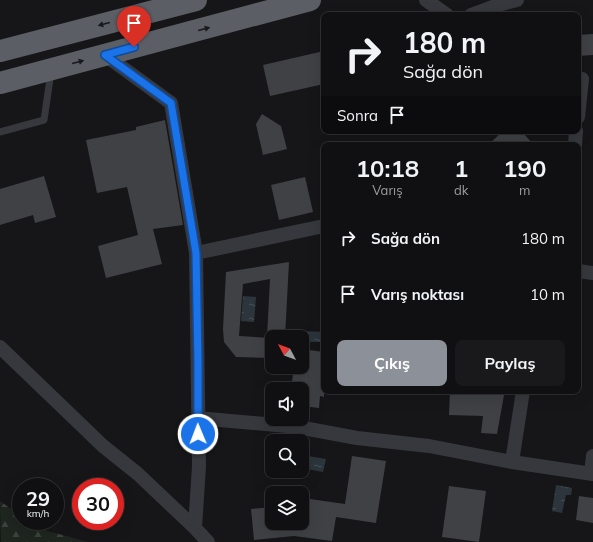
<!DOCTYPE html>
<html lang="tr">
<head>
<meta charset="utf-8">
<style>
	body { margin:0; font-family:Mulish,sans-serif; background:#19191b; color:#f1f3f6; height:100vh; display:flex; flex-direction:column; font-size:15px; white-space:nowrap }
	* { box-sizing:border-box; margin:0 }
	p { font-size:13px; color:#9c9d9f }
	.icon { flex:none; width:22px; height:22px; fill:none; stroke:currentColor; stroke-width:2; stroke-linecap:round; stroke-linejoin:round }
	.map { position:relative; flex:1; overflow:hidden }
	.panel { position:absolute; left:321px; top:142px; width:260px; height:252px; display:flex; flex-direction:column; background:#101012; border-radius:8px; box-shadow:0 4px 16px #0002,0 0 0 1px #303032 }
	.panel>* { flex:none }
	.hud { position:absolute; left:321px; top:12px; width:260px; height:122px; border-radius:8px; box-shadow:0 4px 16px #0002,0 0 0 1px #303032; background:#101012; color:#f1f3f6; overflow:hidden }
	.needle { width:26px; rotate:311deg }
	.tools { position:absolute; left:265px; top:330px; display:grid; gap:8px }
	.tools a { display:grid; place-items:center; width:44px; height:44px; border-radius:8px; background:#101012; box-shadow:0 4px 16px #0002,0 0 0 1px #303032; font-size:20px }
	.speed { position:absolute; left:12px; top:478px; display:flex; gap:8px; font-size:20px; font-weight:700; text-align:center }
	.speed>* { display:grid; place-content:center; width:52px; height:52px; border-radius:50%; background:#101012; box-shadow:0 4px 16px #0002,0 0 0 1px #303032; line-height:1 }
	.speed small { font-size:10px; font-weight:400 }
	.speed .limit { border:6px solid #d22; background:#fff; color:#111 }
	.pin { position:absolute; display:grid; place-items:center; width:34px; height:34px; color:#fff; margin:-41px -17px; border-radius:50% 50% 50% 0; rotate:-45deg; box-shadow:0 0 4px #0007 }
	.pin .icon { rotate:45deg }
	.me { position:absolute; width:44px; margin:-22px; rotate:359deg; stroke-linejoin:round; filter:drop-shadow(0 0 3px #0008) }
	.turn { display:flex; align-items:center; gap:14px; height:84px; padding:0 16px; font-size:18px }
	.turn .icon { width:52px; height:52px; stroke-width:2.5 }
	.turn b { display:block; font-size:28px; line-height:34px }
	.then { display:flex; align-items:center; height:38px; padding:0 16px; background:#0003; gap:8px; font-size:15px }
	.eta { display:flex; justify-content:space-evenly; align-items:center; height:68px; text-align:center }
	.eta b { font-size:24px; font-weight:700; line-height:28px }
	.primary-button { display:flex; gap:8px; margin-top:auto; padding:8px 16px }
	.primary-button a { flex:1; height:46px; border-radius:8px; background:#8c9099; color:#fff; font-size:16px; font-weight:700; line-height:46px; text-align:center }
	.primary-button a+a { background:#19191b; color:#f1f3f6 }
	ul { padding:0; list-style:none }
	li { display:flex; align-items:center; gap:12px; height:56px; padding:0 16px }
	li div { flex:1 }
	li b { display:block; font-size:15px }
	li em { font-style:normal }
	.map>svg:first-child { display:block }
	.forest { fill:url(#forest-firs) }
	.water { fill:url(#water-ripples) }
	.building { fill:#404145 }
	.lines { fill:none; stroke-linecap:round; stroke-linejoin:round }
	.service { stroke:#37383d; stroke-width:7 }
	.minor { stroke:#37383d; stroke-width:14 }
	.trunk { stroke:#5b5e65; stroke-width:22 }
	.oneway { fill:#18191b }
	.route-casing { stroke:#114b97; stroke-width:10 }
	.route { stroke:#1a73e8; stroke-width:7 }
</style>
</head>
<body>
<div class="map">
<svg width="593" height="542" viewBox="0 0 593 542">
	<defs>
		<pattern id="forest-firs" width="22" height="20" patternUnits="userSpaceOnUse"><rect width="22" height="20" fill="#1e261f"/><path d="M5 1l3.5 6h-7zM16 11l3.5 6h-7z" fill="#3c433d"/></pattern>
		<pattern id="water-ripples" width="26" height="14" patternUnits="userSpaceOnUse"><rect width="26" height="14" fill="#2c353c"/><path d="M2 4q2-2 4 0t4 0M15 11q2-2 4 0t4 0" fill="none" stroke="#485056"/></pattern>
	</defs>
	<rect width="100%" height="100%" fill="#161618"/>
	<path class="forest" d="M 0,501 L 21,516 L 21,521 L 28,521 L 40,529 L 88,542 L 1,542 Z"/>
	<path class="water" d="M 243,296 L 256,297 L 254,322 L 241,321 Z
		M 302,331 L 324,332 L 324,342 L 302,342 Z
		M 302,455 L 326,459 L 323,472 L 302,468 Z
		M 556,485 L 572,488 L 571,495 L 566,495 L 562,513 L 552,511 Z"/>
	<path class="building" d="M 593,34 L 593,55 L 578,56 L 578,35 Z
		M 324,51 L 324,84 L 270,96 L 263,65 Z
		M 262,114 L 281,126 L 287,149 L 263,155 L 256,124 Z
		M 165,120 L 183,225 L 153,229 L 162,264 L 106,278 L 98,246 L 138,235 L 127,187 L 97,193 L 86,140 L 136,130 L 136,127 Z
		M 503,131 L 521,131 L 534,145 L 488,145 Z
		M 44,176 L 56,217 L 35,223 L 33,215 L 0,225 L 0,189 Z
		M 305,177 L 313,212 L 279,220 L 271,185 Z
		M 289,262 L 285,337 L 267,337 L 270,279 L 243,284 L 239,336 L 272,338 L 272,358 L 236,357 L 224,342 L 223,329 L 226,272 Z
		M 309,350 L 324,352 L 324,397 L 320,396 L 319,408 L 302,406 L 302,389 L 291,389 L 294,367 L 302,367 L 302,356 L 308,357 Z
		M 450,391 L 482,391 L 504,395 L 497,434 L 481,433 L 483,416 L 449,415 Z
		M 352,456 L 386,461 L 376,523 L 336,517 L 332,541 L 294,536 L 254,540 L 251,509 L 272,507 L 272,523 L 306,523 L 310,499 L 345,504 Z
		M 449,486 L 486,491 L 479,542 L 442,537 Z
		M 579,496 L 593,498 L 593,523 L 576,520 Z"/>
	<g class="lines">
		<path class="service" d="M 0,132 L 44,120 L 51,72"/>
		<path class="minor" d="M 426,0 L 447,15
			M 471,15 L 498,5 L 517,0
			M 105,55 L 171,103 L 196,253 L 199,466 L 195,528
			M 578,117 L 582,79
			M 575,145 L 576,131
			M 196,253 L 324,226
			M 578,271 L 593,273
			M 0,347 L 103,446 L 138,474 L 195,528 L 208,542
			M 197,418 L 298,427 L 357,438 L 429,446 L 512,462 L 593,474
			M 512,462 L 523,391
			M 591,474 L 593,456"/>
		<path class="trunk" d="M 0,51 L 196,0
			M 0,83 L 310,0"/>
	</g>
	<defs><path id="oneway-solid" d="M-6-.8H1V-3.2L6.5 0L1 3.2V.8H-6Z"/></defs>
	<g class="oneway">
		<use href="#oneway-solid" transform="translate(104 24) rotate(165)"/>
		<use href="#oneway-solid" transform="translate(204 29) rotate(-15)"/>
		<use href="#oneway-solid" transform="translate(78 62) rotate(-15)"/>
	</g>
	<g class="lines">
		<g class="route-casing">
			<path id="route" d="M 134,47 L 105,55 L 171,103 L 196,253 L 198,362 L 198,434"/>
		</g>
		<use href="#route" class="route"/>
	</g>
</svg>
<div class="tools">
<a><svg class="needle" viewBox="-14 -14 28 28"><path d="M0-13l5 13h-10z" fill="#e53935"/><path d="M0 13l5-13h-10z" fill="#9c9d9f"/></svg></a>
<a><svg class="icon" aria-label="sound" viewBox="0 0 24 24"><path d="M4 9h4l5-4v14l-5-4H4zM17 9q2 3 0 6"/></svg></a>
<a><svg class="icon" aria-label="search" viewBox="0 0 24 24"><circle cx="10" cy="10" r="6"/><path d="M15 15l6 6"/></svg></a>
<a><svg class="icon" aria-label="layers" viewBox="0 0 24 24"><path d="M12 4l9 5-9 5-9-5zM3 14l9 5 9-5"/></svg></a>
</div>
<div class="speed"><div>29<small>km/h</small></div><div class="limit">30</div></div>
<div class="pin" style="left:134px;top:47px;background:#d93025"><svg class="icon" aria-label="arrive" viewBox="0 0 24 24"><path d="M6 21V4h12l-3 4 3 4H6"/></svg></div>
<svg class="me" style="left:198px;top:434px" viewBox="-20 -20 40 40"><circle r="17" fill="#1a73e8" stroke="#fff" stroke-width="3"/><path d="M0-11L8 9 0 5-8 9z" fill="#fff"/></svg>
<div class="hud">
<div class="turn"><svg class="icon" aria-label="right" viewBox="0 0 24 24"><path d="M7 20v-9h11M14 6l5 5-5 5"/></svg><div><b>180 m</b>Sağa dön</div></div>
<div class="then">Sonra<svg class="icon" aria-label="arrive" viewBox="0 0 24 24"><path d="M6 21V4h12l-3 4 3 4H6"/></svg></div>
</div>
<section class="panel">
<div class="eta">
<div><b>10:18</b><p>Varış</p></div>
<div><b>1</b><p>dk</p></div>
<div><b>190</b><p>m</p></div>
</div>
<ul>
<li><svg class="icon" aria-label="right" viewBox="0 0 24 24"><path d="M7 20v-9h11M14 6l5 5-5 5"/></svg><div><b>Sağa dön</b></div><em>180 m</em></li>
<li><svg class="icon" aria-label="arrive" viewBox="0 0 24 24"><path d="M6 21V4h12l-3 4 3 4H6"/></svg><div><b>Varış noktası</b></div><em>10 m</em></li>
</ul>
<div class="primary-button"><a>Çıkış</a><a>Paylaş</a></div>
</section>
</div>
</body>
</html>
